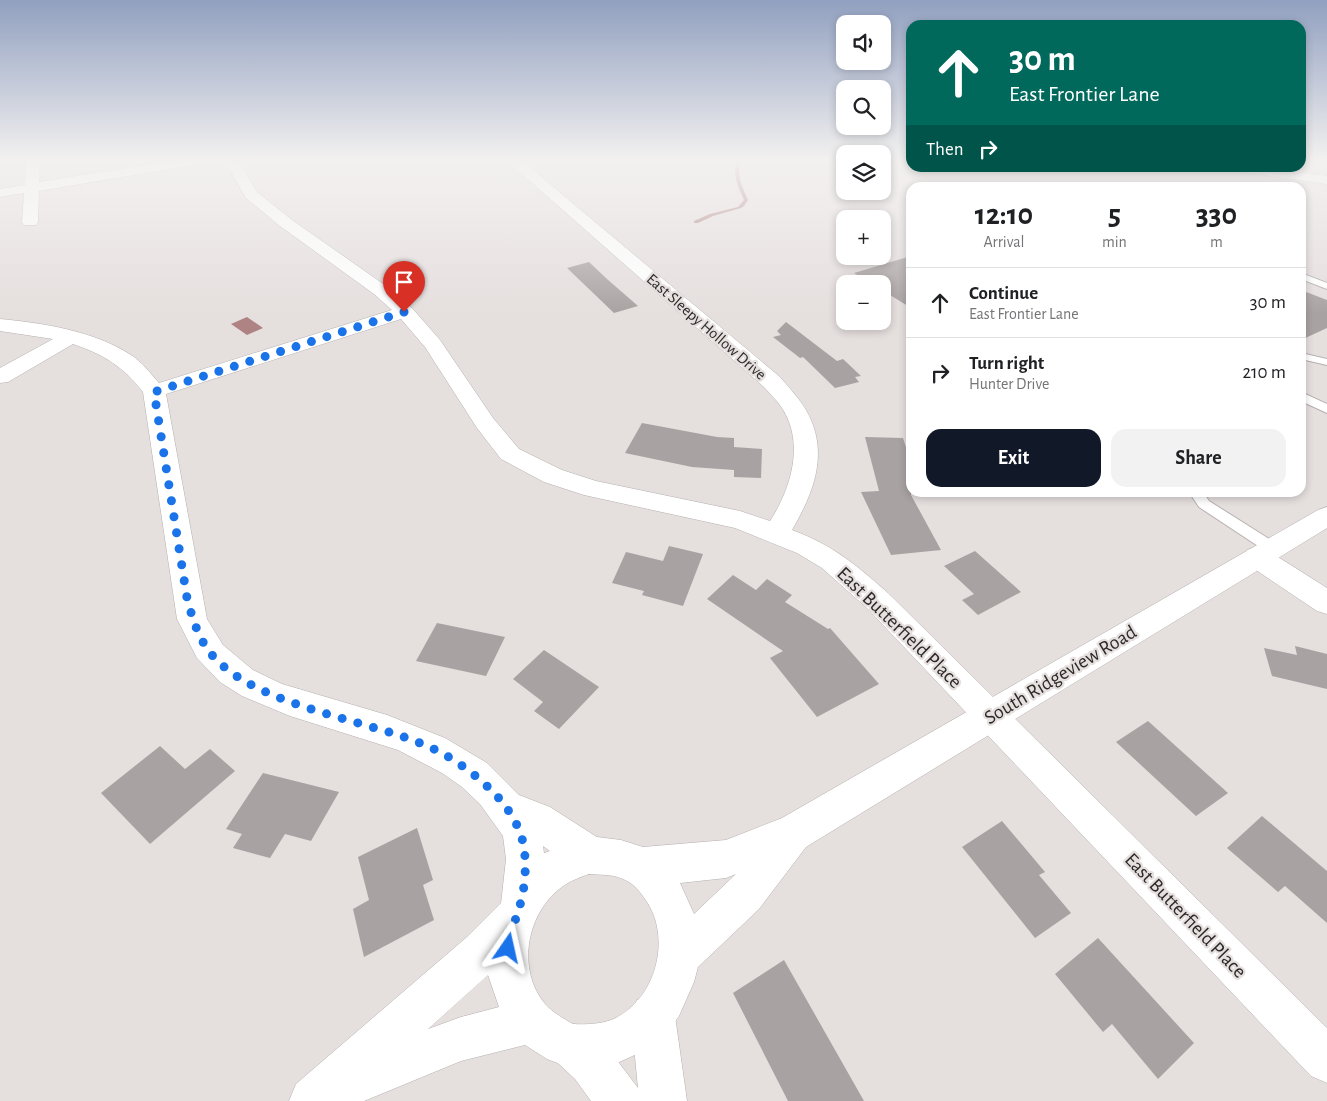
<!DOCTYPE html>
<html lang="en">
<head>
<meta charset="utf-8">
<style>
	body { margin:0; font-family:"Alegreya Sans",sans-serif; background:#f2f2f2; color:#202124; height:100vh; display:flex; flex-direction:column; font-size:19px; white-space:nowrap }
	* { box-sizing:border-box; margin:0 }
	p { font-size:16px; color:#757577 }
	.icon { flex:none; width:28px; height:28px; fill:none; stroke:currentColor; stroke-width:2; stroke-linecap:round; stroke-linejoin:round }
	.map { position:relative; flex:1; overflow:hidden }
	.panel { position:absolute; left:906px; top:182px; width:400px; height:315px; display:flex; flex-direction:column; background:#fff; border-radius:15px; box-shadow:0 2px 8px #0003 }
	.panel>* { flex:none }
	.banner { position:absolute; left:906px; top:20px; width:400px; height:152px; border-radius:15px; box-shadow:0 2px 8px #0003; background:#00695c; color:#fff; overflow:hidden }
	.buttons { position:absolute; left:836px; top:15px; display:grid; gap:10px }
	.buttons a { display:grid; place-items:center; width:55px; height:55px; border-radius:10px; background:#fff; box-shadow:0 2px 8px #0003; font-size:25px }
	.pin { position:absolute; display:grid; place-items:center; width:42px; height:42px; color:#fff; margin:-51px -21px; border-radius:50% 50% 50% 0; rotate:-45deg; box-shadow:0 0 5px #0007 }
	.pin .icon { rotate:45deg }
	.me { position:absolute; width:55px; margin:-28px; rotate:11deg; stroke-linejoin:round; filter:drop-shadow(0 0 4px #0008) }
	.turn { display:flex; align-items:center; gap:18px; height:105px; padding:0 20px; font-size:22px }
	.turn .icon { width:65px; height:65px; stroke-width:2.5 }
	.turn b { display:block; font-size:35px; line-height:42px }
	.then { display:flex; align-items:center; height:48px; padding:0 20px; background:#0003; gap:10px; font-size:19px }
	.eta { display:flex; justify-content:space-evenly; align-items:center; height:85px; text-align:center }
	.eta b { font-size:30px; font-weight:600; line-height:35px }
	.primary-button { display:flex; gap:10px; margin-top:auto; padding:10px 20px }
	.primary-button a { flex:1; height:58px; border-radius:15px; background:#111827; color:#fff; font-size:20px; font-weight:600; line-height:58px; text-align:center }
	.primary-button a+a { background:#f2f2f2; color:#202124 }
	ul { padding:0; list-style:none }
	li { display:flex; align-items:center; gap:15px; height:70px; padding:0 20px; border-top:1px solid #e0e0e0 }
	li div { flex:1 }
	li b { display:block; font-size:19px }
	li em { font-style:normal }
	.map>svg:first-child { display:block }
	.water { fill:#af8383 }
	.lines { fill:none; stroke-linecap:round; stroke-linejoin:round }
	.stream { fill:#af8383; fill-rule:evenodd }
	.building { fill:#a9a2a2 }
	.lane-casing { stroke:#b6b0b0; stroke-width:2 }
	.street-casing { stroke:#b6b0b0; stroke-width:1 }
	.secondary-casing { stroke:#b6b0b0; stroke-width:1 }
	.highway-casing { stroke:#b6b0b0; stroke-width:1 }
	.lane { fill:#fff; fill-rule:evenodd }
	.street { fill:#fff; fill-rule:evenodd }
	.secondary { fill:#fff; fill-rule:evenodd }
	.highway { fill:#fff; fill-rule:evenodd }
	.route { stroke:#1a73e8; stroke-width:9; stroke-dasharray:0 16.2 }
	.labels { text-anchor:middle; stroke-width:4.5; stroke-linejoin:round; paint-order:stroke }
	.far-street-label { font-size:16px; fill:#2c2929; stroke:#e5dfde }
	.street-label { font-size:20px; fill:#2c2929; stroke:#e5dfde }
</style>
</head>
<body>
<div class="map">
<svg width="1327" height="1101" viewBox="0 0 1327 1101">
	<rect width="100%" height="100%" fill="#e5dfde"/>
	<path class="water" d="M 247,317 L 263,328 L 247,335 L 231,324 Z"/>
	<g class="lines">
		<path class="stream" d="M 737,160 L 741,160 C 736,175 742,186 748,200 L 744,206 L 741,208 L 713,216 L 698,223 L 694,223 L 694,221 L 710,214 L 738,207 L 744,200 C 738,186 732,175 737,160 Z"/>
	</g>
	<path class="building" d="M 911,256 L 911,308 L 882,290 L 882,284 L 872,284 L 854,273 Z
		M 589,262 L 607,279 L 638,306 L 614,313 L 567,268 Z
		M 1301,290 L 1327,300 L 1327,328 L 1301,340 Z
		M 786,322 L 837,361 L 843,359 L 861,376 L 855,377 L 859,382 L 835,388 L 803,357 L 800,358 L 773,337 L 781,335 L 777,331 Z
		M 642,423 L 717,437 L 734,438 L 734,447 L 762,449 L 761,478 L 734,477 L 734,470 L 692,467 L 625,453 Z
		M 865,437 L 903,438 L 911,463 L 911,495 L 941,550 L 891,555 L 861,492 L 879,491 Z
		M 669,546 L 703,554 L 683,606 L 642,595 L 644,591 L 612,583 L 626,552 L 663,561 Z
		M 975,551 L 1021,592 L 978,615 L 962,600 L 974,594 L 944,566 Z
		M 733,575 L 756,590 L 767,579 L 792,595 L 785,602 L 828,629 L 830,628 L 879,684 L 817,717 L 770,658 L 783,651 L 707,599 Z
		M 437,623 L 505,637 L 486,676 L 416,661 Z
		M 1295,646 L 1327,654 L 1327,689 L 1272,676 L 1264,648 L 1297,655 Z
		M 544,650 L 599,687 L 559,729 L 534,711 L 543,702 L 513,679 Z
		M 1148,721 L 1228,793 L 1196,816 L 1116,742 Z
		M 160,746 L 185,769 L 210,749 L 235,771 L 150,844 L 101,793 Z
		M 263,773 L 339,792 L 311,841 L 285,834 L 270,858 L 233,848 L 242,834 L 226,829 Z
		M 1262,816 L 1327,871 L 1327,923 L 1285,886 L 1278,892 L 1227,848 Z
		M 1002,821 L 1045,872 L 1039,875 L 1071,913 L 1035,938 L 962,847 Z
		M 417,828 L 433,880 L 423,885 L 434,920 L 364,957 L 353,909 L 369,900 L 358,857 Z
		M 1098,938 L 1194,1043 L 1158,1079 L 1112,1024 L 1103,1032 L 1055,974 Z
		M 784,960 L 864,1101 L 788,1101 L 733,993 Z"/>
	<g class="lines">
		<g class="lane-casing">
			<path id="lane" d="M 1301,273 L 1327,283 L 1327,289 L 1301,279 Z
				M 1301,353 L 1327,359 L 1327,365 L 1301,359 Z
				M 1301,392 L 1327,404 L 1327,413 L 1301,401 Z
				M 1189,492 L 1203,492 L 1209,501 L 1277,544 L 1279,548 L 1277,552 L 1272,553 L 1267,552 L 1199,507 Z"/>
		</g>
		<g class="street-casing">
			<path id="street" d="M 26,160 L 40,160 L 39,182 L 176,160 L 206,160 L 199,164 L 39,191 L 38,222 L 36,225 L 24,225 L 22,222 L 24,193 L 0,197 L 0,189 L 25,185 Z
				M 224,160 L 238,160 L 257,192 L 292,220 L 386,286 L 412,308 L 440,340 L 493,418 L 519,449 L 562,470 L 596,481 L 740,511 L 770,521 C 791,489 805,443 782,408 C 777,400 770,394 764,387 L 506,160 L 521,160 L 780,377 C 789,388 799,398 806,410 C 830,452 814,492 792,530 C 834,546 855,564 888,593 L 1327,1028 L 1327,1083 L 1311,1076 L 868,609 L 822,568 L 797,553 L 735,528 L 584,495 L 544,482 L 501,459 L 477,428 L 425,347 L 401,319 L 166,394 L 207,619 L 223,645 L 253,670 L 282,684 L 387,715 L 445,738 L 487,763 L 519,795 L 550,807 L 603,841 L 608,855 L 603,869 L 589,874 L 575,869 L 543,846 C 547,870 544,897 535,918 L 521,924 L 507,918 L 501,904 L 506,859 L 503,836 L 480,804 L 462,787 L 442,773 L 398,750 L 290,716 L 242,696 L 220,682 L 197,658 L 177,619 L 143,392 C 124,367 103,354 73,344 L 8,382 L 0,383 L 0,368 L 53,339 L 0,331 L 0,319 C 43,323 94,331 131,355 C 142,362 150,373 159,383 L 392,310 L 374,294 L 280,226 L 246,198 Z
				M 1257,547 L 1267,550 L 1327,588 L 1327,614 L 1317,611 L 1247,564 L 1243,557 L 1247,550 Z
				M 653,994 L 669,1000 L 675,1016 L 687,1101 L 591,1101 L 575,1079 L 558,1063 L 551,1047 L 558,1031 L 574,1024 L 590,1031 L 607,1047 L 638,1088 L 631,1016 L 637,1000 Z"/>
		</g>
		<g class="secondary-casing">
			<path id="secondary" d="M 1327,507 L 1327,528 L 806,847 L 759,909 L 698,967 L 694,982 L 679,1016 L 666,1034 L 650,1048 L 615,1064 L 576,1070 L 547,1059 L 525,1045 L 461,1061 L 364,1101 L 289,1101 L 296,1084 L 467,937 L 502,902 L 514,880 L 525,867 L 542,854 L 589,836 L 621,840 L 643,847 L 726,840 L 782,818 L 1318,510 ZM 589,874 C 600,875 613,874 623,879 C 632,882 640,891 645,899 C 673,937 656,1002 611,1020 C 601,1024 584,1025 573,1024 C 564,1019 552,1012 545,1004 C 517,970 526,917 558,890 C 567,882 578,878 589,874 ZM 736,874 L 694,914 L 680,883 L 726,878 ZM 488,975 L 499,1007 L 461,1017 L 428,1029 Z"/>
		</g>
		<g class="highway-casing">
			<path id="highway" d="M 1235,168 L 1268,168 L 1327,176 L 1327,184 L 1242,172 Z"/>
		</g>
		<use href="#lane" class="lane"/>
		<use href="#street" class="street"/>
		<use href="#secondary" class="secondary"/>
		<use href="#highway" class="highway"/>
	</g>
	<linearGradient id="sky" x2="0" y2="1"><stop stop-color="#91a0c0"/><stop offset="0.51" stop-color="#f3f1f0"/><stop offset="1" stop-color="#f3f1f0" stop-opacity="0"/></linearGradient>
	<rect width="1327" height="314" fill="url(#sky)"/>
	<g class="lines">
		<path class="route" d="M 404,312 L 154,392 L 187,598 C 192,617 197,634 208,650 C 248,704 359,718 420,743 C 449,754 476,774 497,796 C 513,814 525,835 525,860 C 526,873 524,892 520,905 C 516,920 510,932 508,948"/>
	</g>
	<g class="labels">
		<g class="far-street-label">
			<text transform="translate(707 326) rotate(41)" y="6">East Sleepy Hollow Drive</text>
		</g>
		<g class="street-label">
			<text transform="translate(900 627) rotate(44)" y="7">East Butterfield Place</text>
			<text transform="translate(1060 674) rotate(-31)" y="7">South Ridgeview Road</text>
			<text transform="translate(1186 915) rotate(46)" y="7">East Butterfield Place</text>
		</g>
	</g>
</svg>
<div class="buttons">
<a><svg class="icon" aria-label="sound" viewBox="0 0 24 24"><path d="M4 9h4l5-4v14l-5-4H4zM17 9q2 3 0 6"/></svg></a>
<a><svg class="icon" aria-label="search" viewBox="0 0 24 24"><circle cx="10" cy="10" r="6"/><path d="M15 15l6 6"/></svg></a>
<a><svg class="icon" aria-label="layers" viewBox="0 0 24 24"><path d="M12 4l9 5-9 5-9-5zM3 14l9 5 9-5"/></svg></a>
<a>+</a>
<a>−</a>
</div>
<div class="pin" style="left:404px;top:312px;background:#d93025"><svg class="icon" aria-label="arrive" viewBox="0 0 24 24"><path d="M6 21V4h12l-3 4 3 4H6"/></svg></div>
<svg class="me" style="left:508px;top:948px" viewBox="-20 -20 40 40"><path d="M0-17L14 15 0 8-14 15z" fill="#1a73e8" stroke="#fff" stroke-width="4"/></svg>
<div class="banner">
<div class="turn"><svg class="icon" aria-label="ahead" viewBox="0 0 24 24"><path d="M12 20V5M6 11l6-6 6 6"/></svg><div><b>30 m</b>East Frontier Lane</div></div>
<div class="then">Then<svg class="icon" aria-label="right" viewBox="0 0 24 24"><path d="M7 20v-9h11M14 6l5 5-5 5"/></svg></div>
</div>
<section class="panel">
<div class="eta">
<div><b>12:10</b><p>Arrival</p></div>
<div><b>5</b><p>min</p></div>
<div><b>330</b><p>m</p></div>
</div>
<ul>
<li><svg class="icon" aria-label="ahead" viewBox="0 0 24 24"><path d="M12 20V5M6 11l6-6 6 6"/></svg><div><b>Continue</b><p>East Frontier Lane</p></div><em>30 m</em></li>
<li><svg class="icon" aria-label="right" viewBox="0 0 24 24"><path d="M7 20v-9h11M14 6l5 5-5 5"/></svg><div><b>Turn right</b><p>Hunter Drive</p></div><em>210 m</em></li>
</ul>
<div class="primary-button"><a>Exit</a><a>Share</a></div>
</section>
</div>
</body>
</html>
